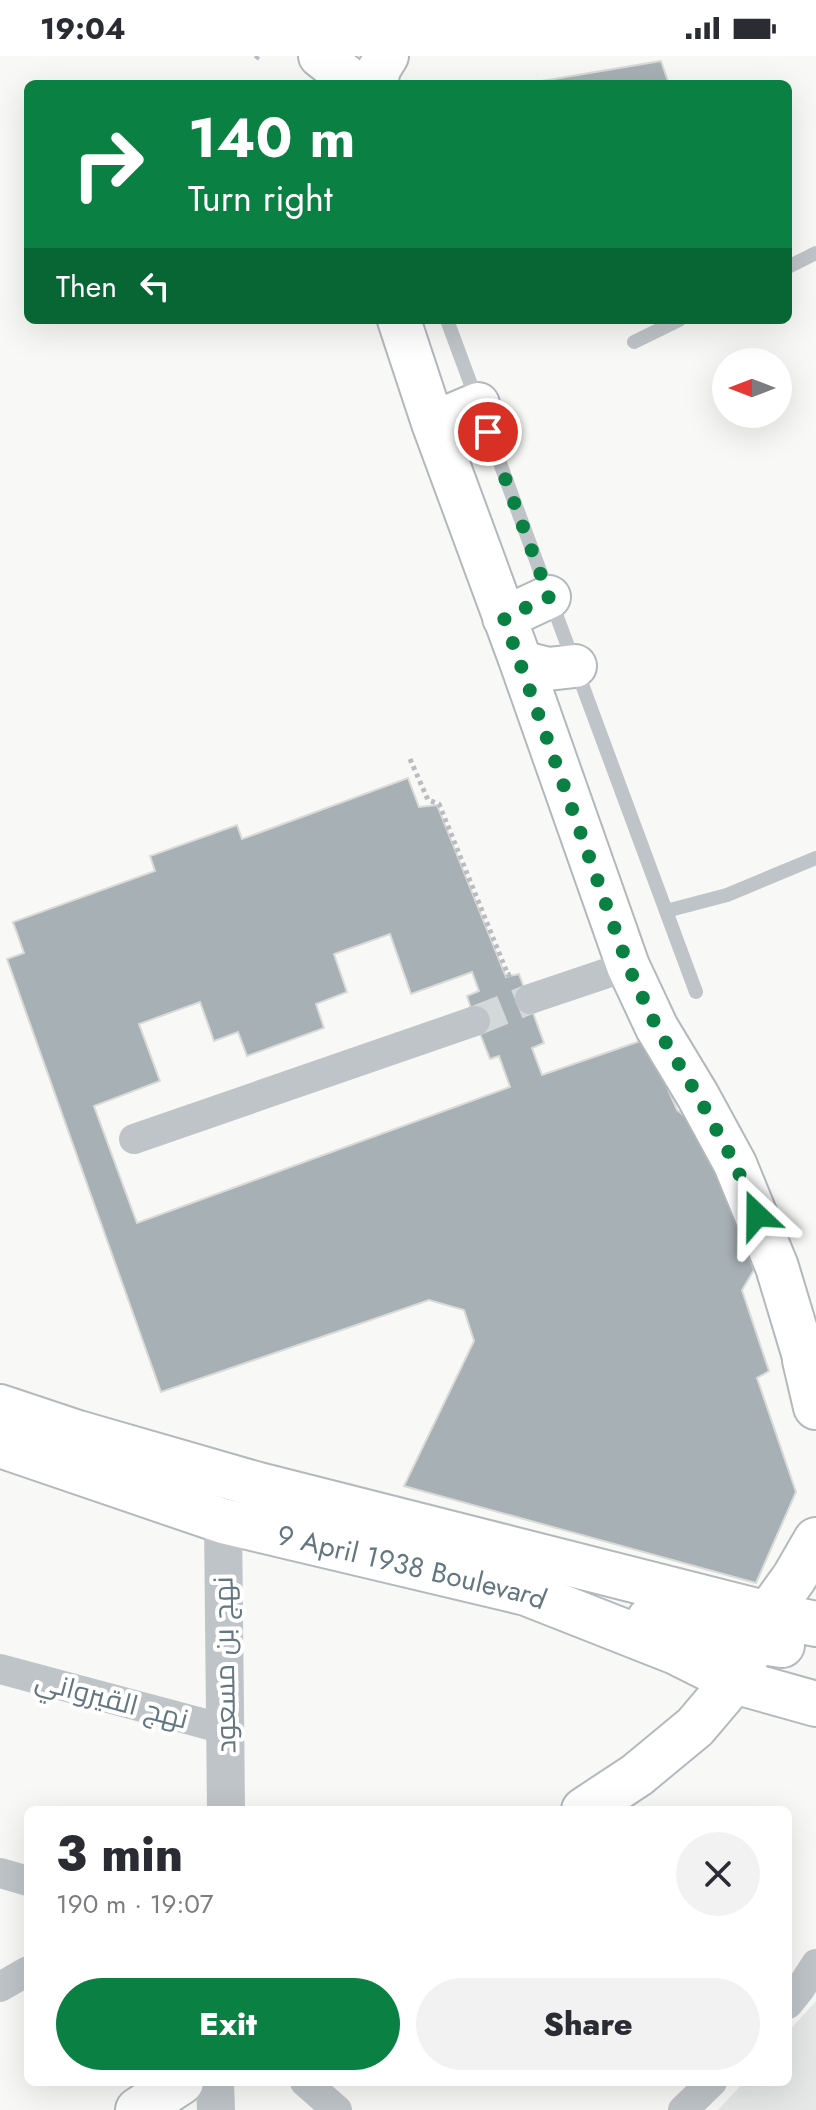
<!DOCTYPE html>
<html lang="en">
<head>
<meta charset="utf-8">
<style>
	body { margin:0; font-family:Jost,Cairo,sans-serif; background:#f2f2f3; color:#2b2b33; height:100vh; display:flex; flex-direction:column; font-size:30px; white-space:nowrap }
	* { box-sizing:border-box; margin:0 }
	p { font-size:26px; color:#7c7c81 }
	.icon { flex:none; width:44px; height:44px; fill:none; stroke:currentColor; stroke-width:2; stroke-linecap:round; stroke-linejoin:round }
	.map { position:relative; flex:1; overflow:hidden }
	.drawer { position:absolute; left:24px; top:1750px; width:768px; height:280px; display:flex; flex-direction:column; background:#fff; border-radius:12px; box-shadow:0 8px 32px #0002 }
	.drawer>* { flex:none }
	.top-card { position:absolute; left:24px; top:24px; width:768px; height:244px; border-radius:12px; box-shadow:0 8px 32px #0002; background:#0b8043; color:#fff; overflow:hidden }
	.needle { width:52px; rotate:270deg }
	.fabs { position:absolute; left:712px; top:292px; display:grid; gap:16px }
	.fabs a { display:grid; place-items:center; width:80px; height:80px; border-radius:50%; background:#fff; box-shadow:0 8px 32px #0002; font-size:40px }
	.pin { position:absolute; display:grid; place-items:center; width:68px; height:68px; color:#fff; margin:-34px; border:4px solid #fff; border-radius:50%; box-shadow:0 2px 8px #0007 }
	.me { position:absolute; width:88px; margin:-44px; rotate:337deg; stroke-linejoin:round; filter:drop-shadow(0 0 6px #0008) }
	.turn { display:flex; align-items:center; gap:28px; height:168px; padding:0 32px; font-size:36px }
	.turn .icon { width:104px; height:104px; stroke-width:2.5 }
	.turn b { display:block; font-size:56px; line-height:68px }
	.then { display:flex; align-items:center; height:76px; padding:0 32px; background:#0003; gap:16px; font-size:30px }
	.round { display:grid; place-items:center; flex:none; width:84px; height:84px; border-radius:42px; background:#f2f2f3 }
	.overview { display:flex; align-items:center; justify-content:space-between; height:136px; padding:0 32px }
	h1 { font-size:48px; font-weight:800; line-height:60px }
	.action { display:flex; gap:16px; margin-top:auto; padding:16px 32px }
	.action a { flex:1; height:92px; border-radius:48px; background:#0b8043; color:#fff; font-size:32px; font-weight:800; line-height:92px; text-align:center }
	.action a+a { background:#f2f2f3; color:#2b2b33 }
	.status { display:flex; justify-content:space-between; align-items:center; height:56px; padding:0 40px; background:#fff; direction:ltr }
	.status svg { height:22px; fill:currentColor }
	.map>svg:first-child { display:block }
	.built { fill:#e6e8e7 }
	.building { fill:#a6b0b5; stroke:#dadad8; stroke-width:2; fill-rule:evenodd }
	.lines { fill:none; stroke-linecap:round; stroke-linejoin:round }
	.minor-tunnel { stroke:#d3d8d8; stroke-width:30; stroke-dasharray:30 15; stroke-linecap:butt }
	.secondary-casing { stroke:#b2b8bc; stroke-width:46 }
	.primary-casing { stroke:#b3b9bc; stroke-width:48 }
	.path { stroke:#babdc0; stroke-width:5; stroke-dasharray:4 4; stroke-linecap:butt }
	.service { stroke:#bfc4c8; stroke-width:14 }
	.minor { stroke:#bfc4c8; stroke-width:30 }
	.tertiary { stroke:#bfc4c8; stroke-width:38 }
	.secondary { stroke:#fff; stroke-width:42 }
	.primary { stroke:#fff; stroke-width:44 }
	.route { stroke:#0b8043; stroke-width:14; stroke-dasharray:0 25.2 }
	.labels { text-anchor:middle; stroke-width:8; stroke-linejoin:round; paint-order:stroke }
	.street-label { font-size:28px; fill:#647680; stroke:#fff }
</style>
</head>
<body>
<div class="status"><b>19:04</b><svg viewBox="0 0 49 12"><path d="M0 12V9h3v3zM5 12V6h3v6zM10 12V3h3v9zM15 12V0h3v12zM26 1h20v11H26zM47 4h2v5h-2z"/></svg></div>
<div class="map">
<svg width="816" height="2054" viewBox="0 0 816 2054">
	<rect width="100%" height="100%" fill="#f8f8f6"/>
	<path class="built" d="M 816,1945 L 816,2054 L 718,2054 L 744,2026 L 788,2026 L 788,1976 Z"/>
	<path class="building" d="M 661,5 L 669,28 L 524,28 Z
		M 408,722 L 419,751 L 437,749 L 506,921 L 519,918 L 544,987 L 532,992 L 542,1019 L 646,983 L 677,1054 L 701,1074 L 754,1214 L 742,1234 L 769,1315 L 757,1322 L 796,1436 L 756,1527 L 404,1430 L 474,1285 L 464,1254 L 429,1244 L 161,1336 L 7,903 L 24,897 L 13,866 L 155,815 L 150,800 L 237,769 L 242,783 ZM 390,878 L 411,938 L 472,916 L 479,935 L 467,940 L 475,965 L 490,1003 L 499,1000 L 510,1031 L 137,1167 L 94,1050 L 160,1025 L 139,968 L 200,946 L 214,985 L 238,976 L 247,1000 L 324,972 L 316,948 L 347,936 L 334,898 Z"/>
	<g class="lines">
		<path class="minor-tunnel" d="M 475,965 L 530,943"/>
		<g class="secondary-casing">
			<path id="secondary" d="M 320,0 L 356,28
				M 376,28 L 379,13 L 387,0
				M 399,264 L 433,367 L 521,606 L 628,910 L 657,972 L 698,1040 L 735,1108 L 777,1211 L 805,1304 L 816,1329
				M 433,367 L 478,348
				M 504,562 L 549,541
				M 521,606 L 548,613 L 575,610"/>
		</g>
		<g class="primary-casing">
			<g id="primary">
				<path d="M 805,1304 L 816,1351"/>
				<path d="M 0,1351 L 78,1377 L 255,1428 L 768,1558 L 816,1568"/>
				<path id="s1" d="M 0,1389 L 223,1465 L 526,1537 L 676,1596 L 734,1625 L 816,1648"/>
				<path d="M 649,1564 L 692,1575 L 782,1589"/>
				<path d="M 584,1754 L 637,1719 L 695,1671 L 734,1625 L 768,1558 L 794,1522 L 816,1484"/>
				<path d="M 138,2054 L 181,2026"/>
			</g>
		</g>
		<path class="path" d="M 256,3 L 258,0
			M 410,703 L 428,744 L 439,748 L 508,919 L 511,918"/>
		<path class="service" d="M 788,211 L 816,197
			M 447,264 L 696,936
			M 634,286 L 679,264
			M 666,855 L 727,839 L 816,802"/>
		<path class="minor" d="M 530,943 L 628,910
			M 134,1083 L 475,965
			M 0,1613 L 224,1673
			M 0,1817 L 28,1825
			M 0,1931 L 28,1915
			M 788,1948 L 800,1933 L 816,1908
			M 305,2026 L 337,2054
			M 683,2054 L 712,2026"/>
		<path class="tertiary" d="M 223,1465 L 226,1754
			M 215,2026 L 216,2054"/>
		<use href="#secondary" class="secondary"/>
		<use href="#primary" class="primary"/>
	</g>
	<g class="lines">
		<path class="route" d="M 488,376 L 549,541 L 504,562 L 628,910 L 657,972 L 698,1040 L 735,1108 L 757,1159"/>
	</g>
	<g class="labels">
		<g class="street-label">
			<text dy="10" stroke="none"><textPath href="#s1" startOffset="430">9 April 1938 Boulevard</textPath></text>
			<text transform="translate(224 1609) rotate(-91)" y="10">نهج بن مسعود</text>
			<text transform="translate(112 1643) rotate(15)" y="10">نهج القيرواني</text>
		</g>
	</g>
</svg>
<div class="fabs">
<a><svg class="needle" viewBox="-14 -14 28 28"><path d="M0-13l5 13h-10z" fill="#e53935"/><path d="M0 13l5-13h-10z" fill="#7c7c81"/></svg></a>
</div>
<div class="pin" style="left:488px;top:376px;background:#d93025"><svg class="icon" aria-label="arrive" viewBox="0 0 24 24"><path d="M6 21V4h12l-3 4 3 4H6"/></svg></div>
<svg class="me" style="left:757px;top:1159px" viewBox="-20 -20 40 40"><path d="M0-17L14 15 0 8-14 15z" fill="#0b8043" stroke="#fff" stroke-width="4"/></svg>
<div class="top-card">
<div class="turn"><svg class="icon" aria-label="right" viewBox="0 0 24 24"><path d="M7 20v-9h11M14 6l5 5-5 5"/></svg><div><b>140 m</b>Turn right</div></div>
<div class="then">Then<svg class="icon" aria-label="left" viewBox="0 0 24 24"><path d="M17 20v-9H6M10 6l-5 5 5 5"/></svg></div>
</div>
<section class="drawer">
<div class="overview"><div><h1>3 min</h1><p>190 m · 19:07</p></div><a class="round"><svg class="icon" aria-label="close" viewBox="0 0 24 24"><path d="M6 6l12 12M18 6L6 18"/></svg></a></div>
<div class="action"><a>Exit</a><a>Share</a></div>
</section>
</div>
</body>
</html>
